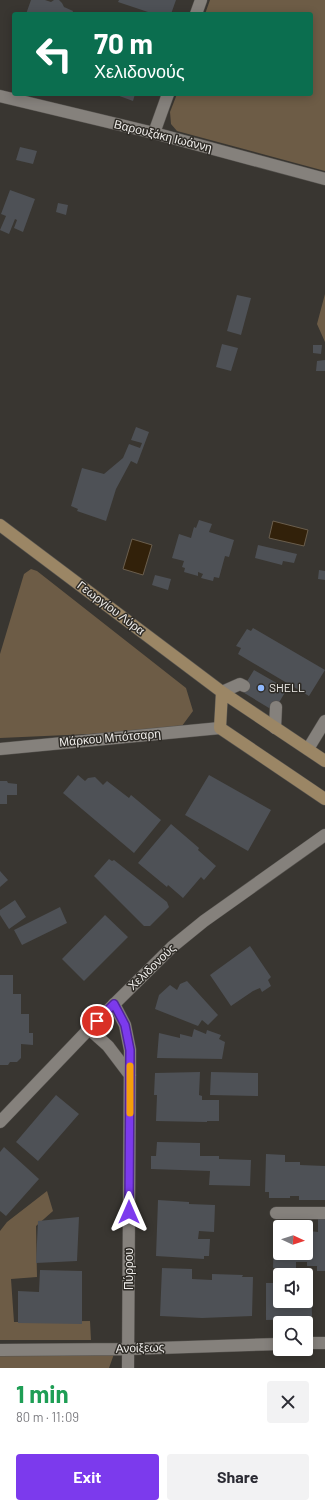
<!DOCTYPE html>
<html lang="en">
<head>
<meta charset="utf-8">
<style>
	body { margin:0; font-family:Barlow,sans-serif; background:#f2f2f3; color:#2b2b33; height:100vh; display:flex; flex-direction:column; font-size:15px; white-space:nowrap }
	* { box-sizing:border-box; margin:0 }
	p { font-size:13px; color:#7c7c81 }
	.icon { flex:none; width:22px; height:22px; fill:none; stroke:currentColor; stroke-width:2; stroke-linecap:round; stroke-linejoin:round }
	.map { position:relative; height:1368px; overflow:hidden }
	.sheet { display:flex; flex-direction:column; background:#fff; flex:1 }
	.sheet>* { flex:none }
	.banner { position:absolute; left:12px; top:12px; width:301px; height:84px; border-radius:4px; box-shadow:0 2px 10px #0003; background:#0b6e4f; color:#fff; overflow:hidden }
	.needle { width:26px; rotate:93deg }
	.controls { position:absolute; left:273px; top:1220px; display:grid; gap:8px }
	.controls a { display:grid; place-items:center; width:40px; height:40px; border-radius:4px; background:#fff; box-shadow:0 2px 10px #0003; font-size:20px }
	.pin { position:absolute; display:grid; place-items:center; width:34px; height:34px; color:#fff; margin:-17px; border:2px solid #fff; border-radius:50%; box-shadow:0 1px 4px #0007 }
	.me { position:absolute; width:44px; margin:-22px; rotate:0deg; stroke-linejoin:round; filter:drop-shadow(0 0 3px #0008) }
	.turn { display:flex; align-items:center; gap:14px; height:84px; padding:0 16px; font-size:18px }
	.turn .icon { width:52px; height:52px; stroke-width:2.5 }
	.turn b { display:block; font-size:28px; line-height:34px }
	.round { display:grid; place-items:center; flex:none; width:42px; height:42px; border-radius:4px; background:#f2f2f3 }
	.summary { display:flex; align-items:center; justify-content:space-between; height:68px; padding:0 16px }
	h1 { font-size:24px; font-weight:700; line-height:30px; color:#1e9e55 }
	.cta { display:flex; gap:8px; margin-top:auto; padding:8px 16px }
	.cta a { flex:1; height:46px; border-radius:4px; background:#7c3aed; color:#fff; font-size:16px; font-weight:700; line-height:46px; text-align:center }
	.cta a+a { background:#f2f2f3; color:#2b2b33 }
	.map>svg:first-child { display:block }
	.green { fill:#6d5c46 }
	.water { fill:#32210a; stroke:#6a5e4d }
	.building { fill:#4e5156 }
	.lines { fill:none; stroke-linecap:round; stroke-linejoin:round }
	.service-casing { stroke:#56534f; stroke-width:13 }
	.minor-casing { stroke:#56534f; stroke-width:13 }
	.tertiary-casing { stroke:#56534f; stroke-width:13 }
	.secondary-casing { stroke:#56534f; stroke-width:13 }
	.service { stroke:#85817c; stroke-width:12 }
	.minor { stroke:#85817c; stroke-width:12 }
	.tertiary { stroke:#85817c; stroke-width:12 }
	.secondary { stroke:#9b8665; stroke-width:12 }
	.route-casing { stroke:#51269a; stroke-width:10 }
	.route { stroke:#7c3aed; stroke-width:7 }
	.slow { stroke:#f59e0b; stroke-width:7 }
	.poi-dot { fill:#8fb8fd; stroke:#2f2c27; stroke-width:1.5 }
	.labels { text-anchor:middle; stroke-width:3; stroke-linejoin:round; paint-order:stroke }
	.street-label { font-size:12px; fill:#eeece9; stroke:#2f2c27 }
	.poi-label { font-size:12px; fill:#eeece9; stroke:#2f2c27; text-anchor:start }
</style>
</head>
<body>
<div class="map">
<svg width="325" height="1368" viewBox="0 0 325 1368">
	<rect width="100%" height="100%" fill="#393631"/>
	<path class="green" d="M 210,0 L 325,0 L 325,171 L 177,131 L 171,124 L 170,112 L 177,94 L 311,94 L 311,14 L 205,14 Z
		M 325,294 L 325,342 L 317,324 Z
		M 31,569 L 37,571 L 186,688 L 193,711 L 179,730 L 0,738 L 0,654 L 24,574 Z
		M 47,1191 L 53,1211 L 36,1226 L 37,1277 L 11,1279 L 14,1322 L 90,1321 L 91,1340 L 0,1340 L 0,1231 L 7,1222 Z
		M 114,1354 L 109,1368 L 0,1368 L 0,1356 Z"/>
	<path class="water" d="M 273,521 L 308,530 L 304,546 L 269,538 Z
		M 132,539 L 152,545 L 143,575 L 123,569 Z"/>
	<path class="building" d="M 31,0 L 45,0 L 51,2 L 54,0 L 59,0 L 62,3 L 64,7 L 73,11 L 72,14 L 26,14 Z
		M 119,0 L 176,0 L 171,14 L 154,14 L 118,2 Z
		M 114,94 L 135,94 L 133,101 Z
		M 20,147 L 37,151 L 33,164 L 16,160 Z
		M 10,190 L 35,199 L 23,232 L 14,228 L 17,220 L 15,219 L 9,234 L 0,230 L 6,216 L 1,214 Z
		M 58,203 L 68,205 L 66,215 L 56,212 Z
		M 237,295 L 251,298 L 241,335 L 227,331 Z
		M 222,344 L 238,348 L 231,371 L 216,367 Z
		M 313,345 L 322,345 L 321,354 L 313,353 Z
		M 325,360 L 325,371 L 316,371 L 317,361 Z
		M 136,427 L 149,432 L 137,464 L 131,461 L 116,489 L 106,521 L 77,511 L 78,509 L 71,506 L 82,468 L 104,474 L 123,458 L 129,444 L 140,448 L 142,443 L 131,440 Z
		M 199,520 L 212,524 L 209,532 L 234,540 L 229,557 L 225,556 L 219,578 L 214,577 L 213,581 L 201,578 L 203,574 L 198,572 L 198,576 L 184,572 L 185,568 L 182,567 L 184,561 L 172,558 L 179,534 L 191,538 L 194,527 L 196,528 Z
		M 258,545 L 297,554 L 294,563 L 283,561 L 282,565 L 255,558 Z
		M 319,570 L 325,571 L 325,580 L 318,579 Z
		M 155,575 L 171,579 L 168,590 L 152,585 Z
		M 253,628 L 325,670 L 309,696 L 238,654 L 241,648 L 236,646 L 247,629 L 251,631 Z
		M 254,670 L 287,689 L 274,711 L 241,691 Z
		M 78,775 L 85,781 L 88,778 L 95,777 L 103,785 L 107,781 L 129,798 L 131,795 L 161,820 L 134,853 L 63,793 Z
		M 209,775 L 271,810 L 248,851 L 185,815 Z
		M 0,781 L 7,781 L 8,783 L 17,784 L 17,795 L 7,795 L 7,804 L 0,804 Z
		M 171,824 L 199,848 L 198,850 L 216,866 L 204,880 L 201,877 L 183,898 L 168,885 L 167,887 L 138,863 Z
		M 109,859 L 112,861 L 114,860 L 167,902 L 169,907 L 150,926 L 144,926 L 94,876 Z
		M 0,871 L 8,880 L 0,887 Z
		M 15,900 L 26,917 L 9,929 L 0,915 L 0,910 Z
		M 60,907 L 67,923 L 22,945 L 14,930 Z
		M 105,915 L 128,937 L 84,981 L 62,959 Z
		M 250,946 L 271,977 L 268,980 L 271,986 L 262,992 L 260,988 L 253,991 L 231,1006 L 210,975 Z
		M 0,975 L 13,975 L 13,994 L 21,994 L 21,1014 L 29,1014 L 29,1033 L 33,1033 L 33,1045 L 21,1044 L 21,1058 L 17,1062 L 10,1062 L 8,1065 L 0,1065 Z
		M 187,981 L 218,1015 L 208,1025 L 202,1020 L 198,1026 L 155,1009 L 159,995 L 170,985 L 177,990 L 180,984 Z
		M 194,1029 L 206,1034 L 207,1030 L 221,1035 L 219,1039 L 225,1042 L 222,1059 L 157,1058 L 159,1033 L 180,1038 L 180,1034 L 192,1037 Z
		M 200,1072 L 199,1095 L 202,1096 L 202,1100 L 219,1100 L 219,1121 L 207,1121 L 207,1122 L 156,1121 L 157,1095 L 154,1095 L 155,1073 Z
		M 211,1072 L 258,1073 L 258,1096 L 210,1095 Z
		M 56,1095 L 79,1114 L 38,1161 L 16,1142 Z
		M 157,1142 L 200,1143 L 200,1156 L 219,1156 L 219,1159 L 251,1160 L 250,1186 L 209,1185 L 210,1171 L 151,1169 L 151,1156 L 156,1156 Z
		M 4,1147 L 39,1179 L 6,1216 L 0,1211 L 0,1152 Z
		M 266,1154 L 285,1155 L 285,1162 L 300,1162 L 300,1165 L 325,1166 L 325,1200 L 299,1200 L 299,1196 L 290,1196 L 290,1198 L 269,1198 L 269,1192 L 265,1192 Z
		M 158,1200 L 189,1202 L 189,1204 L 215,1205 L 214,1232 L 199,1231 L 198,1239 L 210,1239 L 209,1256 L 204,1256 L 204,1259 L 156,1256 Z
		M 79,1217 L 77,1261 L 36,1263 L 38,1221 Z
		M 318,1218 L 325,1218 L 325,1271 L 317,1271 L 317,1266 L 307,1266 L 307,1262 L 296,1262 L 296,1269 L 273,1268 L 274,1235 L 280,1235 L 280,1253 L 306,1253 L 306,1236 L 309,1237 L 309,1231 L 318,1232 Z
		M 162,1268 L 192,1269 L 192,1279 L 212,1280 L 212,1274 L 243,1275 L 242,1277 L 253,1277 L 252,1316 L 202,1318 L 160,1316 Z
		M 40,1270 L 82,1271 L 82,1324 L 18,1323 L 18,1291 L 39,1292 Z
		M 306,1282 L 311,1282 L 312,1316 L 303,1316 L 303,1319 L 266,1320 L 266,1283 L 280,1283 L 280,1301 L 306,1301 Z"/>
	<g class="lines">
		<g class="service-casing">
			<path id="service" d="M 222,692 L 240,684 L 244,686
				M 275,728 L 276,707"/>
		</g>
		<g class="minor-casing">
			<path id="minor" d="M 196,14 L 201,0
				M 0,96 L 154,133 L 325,179
				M 154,133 L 168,94
				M 0,749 L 220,728
				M 308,749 L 325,721
				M 114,1004 L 125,1025 L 130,1050 L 128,1368
				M 89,1029 L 108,1046 L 130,1075
				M 276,1213 L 325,1213
				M 306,1343 L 325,1343
				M 0,1350 L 128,1349 L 280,1344"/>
		</g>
		<g class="tertiary-casing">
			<path id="tertiary" d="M 0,1122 L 89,1029 L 172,947 L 204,921 L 325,835"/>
		</g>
		<g class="secondary-casing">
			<path id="secondary" d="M 0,525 L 222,692 L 325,761
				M 222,692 L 220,728 L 325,799"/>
		</g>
		<use href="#service" class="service"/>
		<use href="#minor" class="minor"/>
		<use href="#tertiary" class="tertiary"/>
		<use href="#secondary" class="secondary"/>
	</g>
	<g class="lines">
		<g class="route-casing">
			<path id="route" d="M 97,1021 L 114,1004 L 125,1025 L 130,1050 L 129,1212"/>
		</g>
		<use href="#route" class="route"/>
		<path class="slow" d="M 130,1113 L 130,1066"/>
	</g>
	<circle class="poi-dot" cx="261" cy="688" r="4"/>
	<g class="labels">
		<g class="street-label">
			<text transform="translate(163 136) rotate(14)" y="4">Βαρουξάκη Ιωάννη</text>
			<text transform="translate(111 608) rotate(37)" y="4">Γεωργίου Λύρα</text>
			<text transform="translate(110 738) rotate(-5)" y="4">Μάρκου Μπότσαρη</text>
			<text transform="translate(152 967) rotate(-44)" y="4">Χελιδονούς</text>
			<text transform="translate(129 1269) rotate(-90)" y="4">Πύρρου</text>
			<text transform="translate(140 1348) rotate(-2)" y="4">Ανοίξεως</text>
		</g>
		<g class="poi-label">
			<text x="269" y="692">SHELL</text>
		</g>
	</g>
</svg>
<div class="controls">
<a><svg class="needle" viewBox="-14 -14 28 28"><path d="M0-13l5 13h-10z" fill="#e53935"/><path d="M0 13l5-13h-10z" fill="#7c7c81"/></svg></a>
<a><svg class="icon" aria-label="sound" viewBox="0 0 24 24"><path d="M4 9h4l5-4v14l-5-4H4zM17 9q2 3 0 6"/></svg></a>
<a><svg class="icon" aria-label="search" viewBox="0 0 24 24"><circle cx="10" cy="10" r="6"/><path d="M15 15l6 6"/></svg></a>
</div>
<div class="pin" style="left:97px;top:1021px;background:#d93025"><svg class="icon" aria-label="arrive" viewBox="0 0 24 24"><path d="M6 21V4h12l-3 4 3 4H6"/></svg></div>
<svg class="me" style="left:129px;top:1212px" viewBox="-20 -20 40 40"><path d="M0-17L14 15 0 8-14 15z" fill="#7c3aed" stroke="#fff" stroke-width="4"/></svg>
<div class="banner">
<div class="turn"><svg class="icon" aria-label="left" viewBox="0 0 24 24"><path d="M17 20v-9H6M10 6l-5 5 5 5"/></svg><div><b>70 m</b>Χελιδονούς</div></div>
</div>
</div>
<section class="sheet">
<div class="summary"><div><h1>1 min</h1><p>80 m · 11:09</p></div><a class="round"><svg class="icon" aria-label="close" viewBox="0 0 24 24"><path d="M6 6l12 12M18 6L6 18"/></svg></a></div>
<div class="cta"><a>Exit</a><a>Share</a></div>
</section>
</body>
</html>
